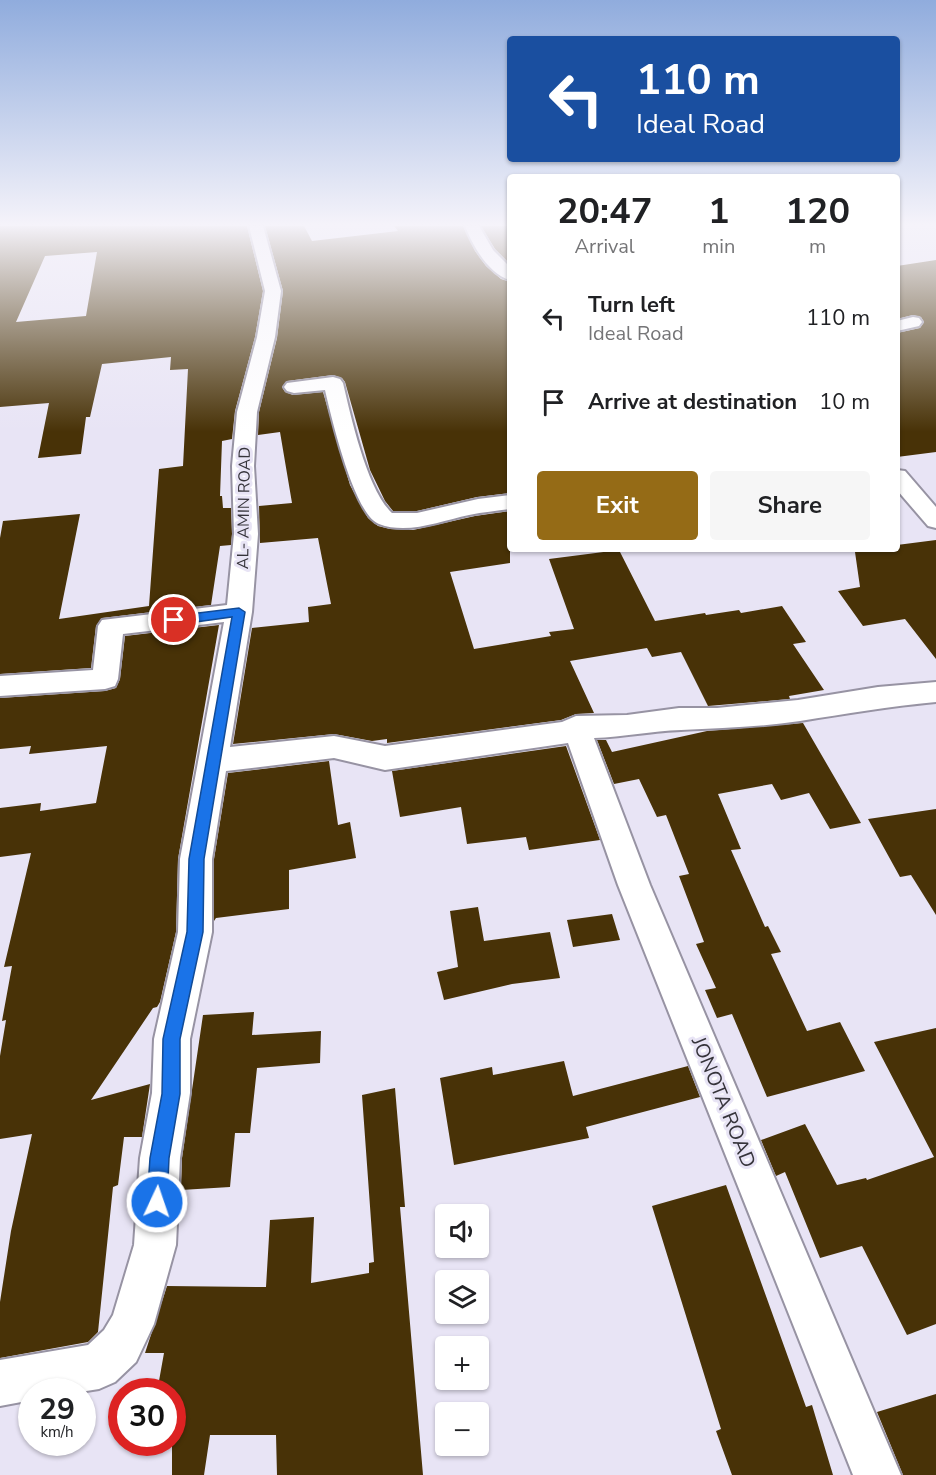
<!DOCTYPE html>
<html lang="en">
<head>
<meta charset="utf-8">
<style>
	body { margin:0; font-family:"Nunito Sans",sans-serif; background:#f6f6f6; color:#202124; height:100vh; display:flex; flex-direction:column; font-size:22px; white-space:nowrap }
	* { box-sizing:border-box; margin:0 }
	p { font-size:20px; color:#757577 }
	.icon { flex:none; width:33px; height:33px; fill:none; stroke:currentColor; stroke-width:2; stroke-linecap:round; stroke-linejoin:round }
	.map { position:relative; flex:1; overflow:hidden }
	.sheet { position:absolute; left:507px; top:174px; width:393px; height:378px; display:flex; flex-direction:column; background:#fff; border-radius:6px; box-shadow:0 2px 4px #0004 }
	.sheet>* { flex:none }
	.top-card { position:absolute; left:507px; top:36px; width:393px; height:126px; border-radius:6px; box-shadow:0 2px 4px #0004; background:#1a4fa0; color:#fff; overflow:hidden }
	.tools { position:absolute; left:435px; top:1204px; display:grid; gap:12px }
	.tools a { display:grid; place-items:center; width:54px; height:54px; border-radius:6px; background:#fff; box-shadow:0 2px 4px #0004; font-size:30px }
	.speed { position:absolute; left:18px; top:1378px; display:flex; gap:12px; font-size:30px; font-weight:700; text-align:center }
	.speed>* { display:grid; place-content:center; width:78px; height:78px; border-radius:50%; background:#fff; box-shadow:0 2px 4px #0004; line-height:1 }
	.speed small { font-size:15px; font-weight:400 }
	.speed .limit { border:9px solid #d22; background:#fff; color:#111 }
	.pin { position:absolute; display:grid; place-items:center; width:51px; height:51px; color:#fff; margin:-26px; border:3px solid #fff; border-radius:50%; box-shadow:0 2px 6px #0007 }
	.me { position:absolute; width:66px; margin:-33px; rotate:3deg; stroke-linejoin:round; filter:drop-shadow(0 0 4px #0008) }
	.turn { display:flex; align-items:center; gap:21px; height:126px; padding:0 30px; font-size:27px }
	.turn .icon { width:78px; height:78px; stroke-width:2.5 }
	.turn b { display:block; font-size:42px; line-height:51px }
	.eta { display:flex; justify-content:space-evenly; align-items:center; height:102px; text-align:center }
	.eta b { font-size:36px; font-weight:700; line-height:42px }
	.primary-button { display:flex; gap:12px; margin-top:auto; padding:12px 30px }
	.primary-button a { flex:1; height:69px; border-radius:6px; background:#956b16; color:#fff; font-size:24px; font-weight:700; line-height:69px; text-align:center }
	.primary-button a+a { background:#f6f6f6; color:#202124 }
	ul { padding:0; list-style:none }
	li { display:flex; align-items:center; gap:18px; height:84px; padding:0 30px }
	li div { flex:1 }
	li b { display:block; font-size:22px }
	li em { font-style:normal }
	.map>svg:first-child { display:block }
	.building { fill:#483207; fill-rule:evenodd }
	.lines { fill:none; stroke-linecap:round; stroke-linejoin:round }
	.minor-casing { stroke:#9793a3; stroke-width:4 }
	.minor { fill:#fff; fill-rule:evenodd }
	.route { fill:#1a73e8; stroke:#114b97; stroke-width:1.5 }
	.labels { text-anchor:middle; stroke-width:6; stroke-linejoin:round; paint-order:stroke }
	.street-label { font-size:16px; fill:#36343b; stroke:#e8e4f5 }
	.near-street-label { font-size:20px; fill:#36343b; stroke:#e8e4f5 }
</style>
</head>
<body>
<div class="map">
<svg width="936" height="1475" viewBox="0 0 936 1475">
	<rect width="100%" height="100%" fill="#e8e4f5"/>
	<path class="building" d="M 0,226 L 247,226 L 263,291 L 255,337 L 235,411 L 232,439 L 222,441 L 220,496 L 222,496 L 223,508 L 231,508 L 232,534 L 231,545 L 220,546 L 211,605 L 102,618 L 96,626 L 91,668 L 0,674 L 0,538 L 3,521 L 80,514 L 59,619 L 149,606 L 159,469 L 183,466 L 188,369 L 170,370 L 171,357 L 102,364 L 90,417 L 86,417 L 81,454 L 38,458 L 49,403 L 0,407 ZM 97,252 L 86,316 L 16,322 L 45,256 Z
		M 265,226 L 304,226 L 312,241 L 398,231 L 394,226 L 463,226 L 475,251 L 486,266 L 501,279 L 510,282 L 510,493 L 477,497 L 417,511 L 393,511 L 385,501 L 370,470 L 345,382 L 342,378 L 333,375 L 287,381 L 282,387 L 285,392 L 293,395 L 323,392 L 350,485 L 368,518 L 378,526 L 390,529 L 413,530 L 475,516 L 510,511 L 510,563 L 450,572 L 474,649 L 551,636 L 549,632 L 574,629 L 549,559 L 619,550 L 655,621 L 705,613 L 706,615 L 739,610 L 741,613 L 782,606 L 806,642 L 793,644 L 824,690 L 789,696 L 790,699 L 708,706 L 681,652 L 652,657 L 647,648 L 570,661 L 594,713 L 576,714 L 561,720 L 387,743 L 387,739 L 372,741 L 334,734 L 233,744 L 252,628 L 309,622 L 308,607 L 331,604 L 318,538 L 260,543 L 259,506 L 292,503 L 280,432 L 258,435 L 259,412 L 277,338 L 283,291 Z
		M 481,226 L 510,226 L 510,264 L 495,249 Z
		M 936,260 L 936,452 L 897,457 L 897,333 L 920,328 L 924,322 L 921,317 L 913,315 L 897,319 L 897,266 Z
		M 936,540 L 936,659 L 905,619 L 863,626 L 838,591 L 860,587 L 855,552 L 897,549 L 897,545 Z
		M 219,625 L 178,859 L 176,932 L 160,1002 L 157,1007 L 153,1008 L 91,1100 L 150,1084 L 142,1137 L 124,1137 L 118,1185 L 113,1187 L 98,1332 L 88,1342 L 0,1358 L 0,1302 L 11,1231 L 32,1134 L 0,1139 L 0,1056 L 6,1020 L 2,1021 L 12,966 L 4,967 L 31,853 L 0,857 L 0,808 L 41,803 L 40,811 L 96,803 L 107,746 L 29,754 L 31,746 L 0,749 L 0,698 L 105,691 L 116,688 L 120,679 L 125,636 Z
		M 803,723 L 861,823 L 830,829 L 809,793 L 781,800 L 772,784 L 718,794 L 741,849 L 731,850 L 765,927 L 768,926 L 781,952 L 771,954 L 807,1031 L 840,1022 L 865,1071 L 767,1097 L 732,1014 L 717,1018 L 705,990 L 716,988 L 696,944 L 704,942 L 679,876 L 689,874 L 666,815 L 657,817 L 639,779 L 614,784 L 597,740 L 606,740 L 612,752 L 707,731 Z
		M 566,746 L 600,840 L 529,850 L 526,837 L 467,844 L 461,807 L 400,817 L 392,771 Z
		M 329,761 L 338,825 L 350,822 L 356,858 L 289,870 L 289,909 L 216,918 L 214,921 L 214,859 L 228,773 Z
		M 936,809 L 936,915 L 911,875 L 900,877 L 868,819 Z
		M 478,907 L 484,941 L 550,932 L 560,978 L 512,984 L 444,1000 L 437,972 L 458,967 L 450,911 Z
		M 612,914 L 620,940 L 573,947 L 567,920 Z
		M 254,1012 L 252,1035 L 321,1031 L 320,1063 L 257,1068 L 250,1133 L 235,1133 L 230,1187 L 181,1190 L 182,1158 L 203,1015 Z
		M 936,1028 L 936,1324 L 907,1335 L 862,1246 L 820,1258 L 785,1172 L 776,1176 L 761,1140 L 805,1124 L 837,1185 L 866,1178 L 867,1180 L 934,1157 L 874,1042 Z
		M 564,1061 L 573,1096 L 688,1066 L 700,1097 L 586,1127 L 589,1138 L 454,1165 L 440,1078 L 492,1067 L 493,1075 Z
		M 395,1088 L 405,1207 L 400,1207 L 423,1475 L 277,1475 L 276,1435 L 210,1435 L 204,1475 L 172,1475 L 172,1392 L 157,1392 L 164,1353 L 145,1353 L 167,1286 L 266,1287 L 270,1220 L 314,1217 L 311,1283 L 369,1273 L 369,1263 L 374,1262 L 362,1095 Z
		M 726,1185 L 806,1407 L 812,1405 L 833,1475 L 732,1475 L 716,1431 L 721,1429 L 652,1206 Z
		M 936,1394 L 936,1475 L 903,1475 L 877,1412 Z"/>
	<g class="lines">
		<g class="minor-casing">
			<path id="minor" d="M 249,226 L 263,226 L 281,291 L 275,337 L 257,412 L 254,466 L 258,534 L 252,612 L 230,747 L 334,736 L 385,746 L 562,722 L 576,716 L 627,715 L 679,708 L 717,708 L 798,700 L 878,687 L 936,682 L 936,702 C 890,706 845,714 800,721 C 760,727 721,728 681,730 C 652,731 623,737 594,738 L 650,885 L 901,1475 L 853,1475 L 618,885 L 568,743 L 385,770 L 334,758 L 226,771 L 212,859 L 212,932 L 190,1039 L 190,1093 L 180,1158 L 176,1245 L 154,1324 L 136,1362 L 115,1382 L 99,1389 L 80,1392 L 32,1392 L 32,1400 L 0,1406 L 0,1360 L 88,1345 L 104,1330 L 113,1315 L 134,1245 L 140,1158 L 152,1093 L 154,1039 L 178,932 L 180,859 L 224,622 L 123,634 L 118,679 L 115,686 L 105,689 L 0,696 L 0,676 L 93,670 L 98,626 L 102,620 L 227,605 L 234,534 L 232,466 L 237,412 L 257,337 L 265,291 Z
				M 465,226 L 479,226 L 493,250 L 510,267 L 510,280 C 488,274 472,244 465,226 Z
				M 913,317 L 919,318 L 922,322 L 919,326 L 897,331 L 897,321 Z
				M 333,377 L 340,379 L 343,383 C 351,417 367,490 392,513 L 417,513 L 478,499 L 510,495 L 510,509 C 496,511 483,512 469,515 C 440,521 408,535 379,524 C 354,515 331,416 325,390 L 294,393 L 287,391 L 284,387 L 287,383 Z
				M 897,470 L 905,471 L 936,507 L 936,528 L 928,526 L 897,490 Z"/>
		</g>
		<use href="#minor" class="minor"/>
	</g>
	<linearGradient id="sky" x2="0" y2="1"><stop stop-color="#90acdd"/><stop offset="0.52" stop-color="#f5f3fa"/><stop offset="1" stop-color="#f5f3fa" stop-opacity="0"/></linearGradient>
	<rect width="936" height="432" fill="url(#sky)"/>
	<path class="route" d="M 239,608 L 245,612 L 204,859 L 203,932 L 180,1039 L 180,1094 L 169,1158 L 167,1202 L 164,1208 L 157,1211 L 150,1208 L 147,1202 L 150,1158 L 162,1094 L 163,1039 L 187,932 L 189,859 L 232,617 L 174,625 L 168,620 L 174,616 Z"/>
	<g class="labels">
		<g class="street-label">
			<text transform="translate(243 508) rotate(-89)" y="6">AL- AMIN ROAD</text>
		</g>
		<g class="near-street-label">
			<text transform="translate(724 1102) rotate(68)" y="7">JONOTA ROAD</text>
		</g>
	</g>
</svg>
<div class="tools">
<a><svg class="icon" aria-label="sound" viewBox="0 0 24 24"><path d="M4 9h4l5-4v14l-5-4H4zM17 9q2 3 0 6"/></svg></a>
<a><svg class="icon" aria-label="layers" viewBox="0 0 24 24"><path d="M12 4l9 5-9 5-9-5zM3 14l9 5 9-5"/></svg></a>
<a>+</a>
<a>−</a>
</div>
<div class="speed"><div>29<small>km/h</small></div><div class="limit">30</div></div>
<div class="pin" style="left:174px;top:620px;background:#d93025"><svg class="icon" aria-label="arrive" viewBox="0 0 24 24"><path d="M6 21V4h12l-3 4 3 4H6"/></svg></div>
<svg class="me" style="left:157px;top:1202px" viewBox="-20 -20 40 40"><circle r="17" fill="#1a73e8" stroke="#fff" stroke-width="3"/><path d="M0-11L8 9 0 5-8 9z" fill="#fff"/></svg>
<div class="top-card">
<div class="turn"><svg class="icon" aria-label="left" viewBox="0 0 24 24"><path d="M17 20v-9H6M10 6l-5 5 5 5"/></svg><div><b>110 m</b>Ideal Road</div></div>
</div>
<section class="sheet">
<div class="eta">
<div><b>20:47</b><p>Arrival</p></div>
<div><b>1</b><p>min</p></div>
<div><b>120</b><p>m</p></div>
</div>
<ul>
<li><svg class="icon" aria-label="left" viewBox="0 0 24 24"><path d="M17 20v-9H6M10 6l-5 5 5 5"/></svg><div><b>Turn left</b><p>Ideal Road</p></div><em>110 m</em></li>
<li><svg class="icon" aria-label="arrive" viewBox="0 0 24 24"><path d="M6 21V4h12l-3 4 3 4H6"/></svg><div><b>Arrive at destination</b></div><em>10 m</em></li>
</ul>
<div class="primary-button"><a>Exit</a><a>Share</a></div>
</section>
</div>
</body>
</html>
